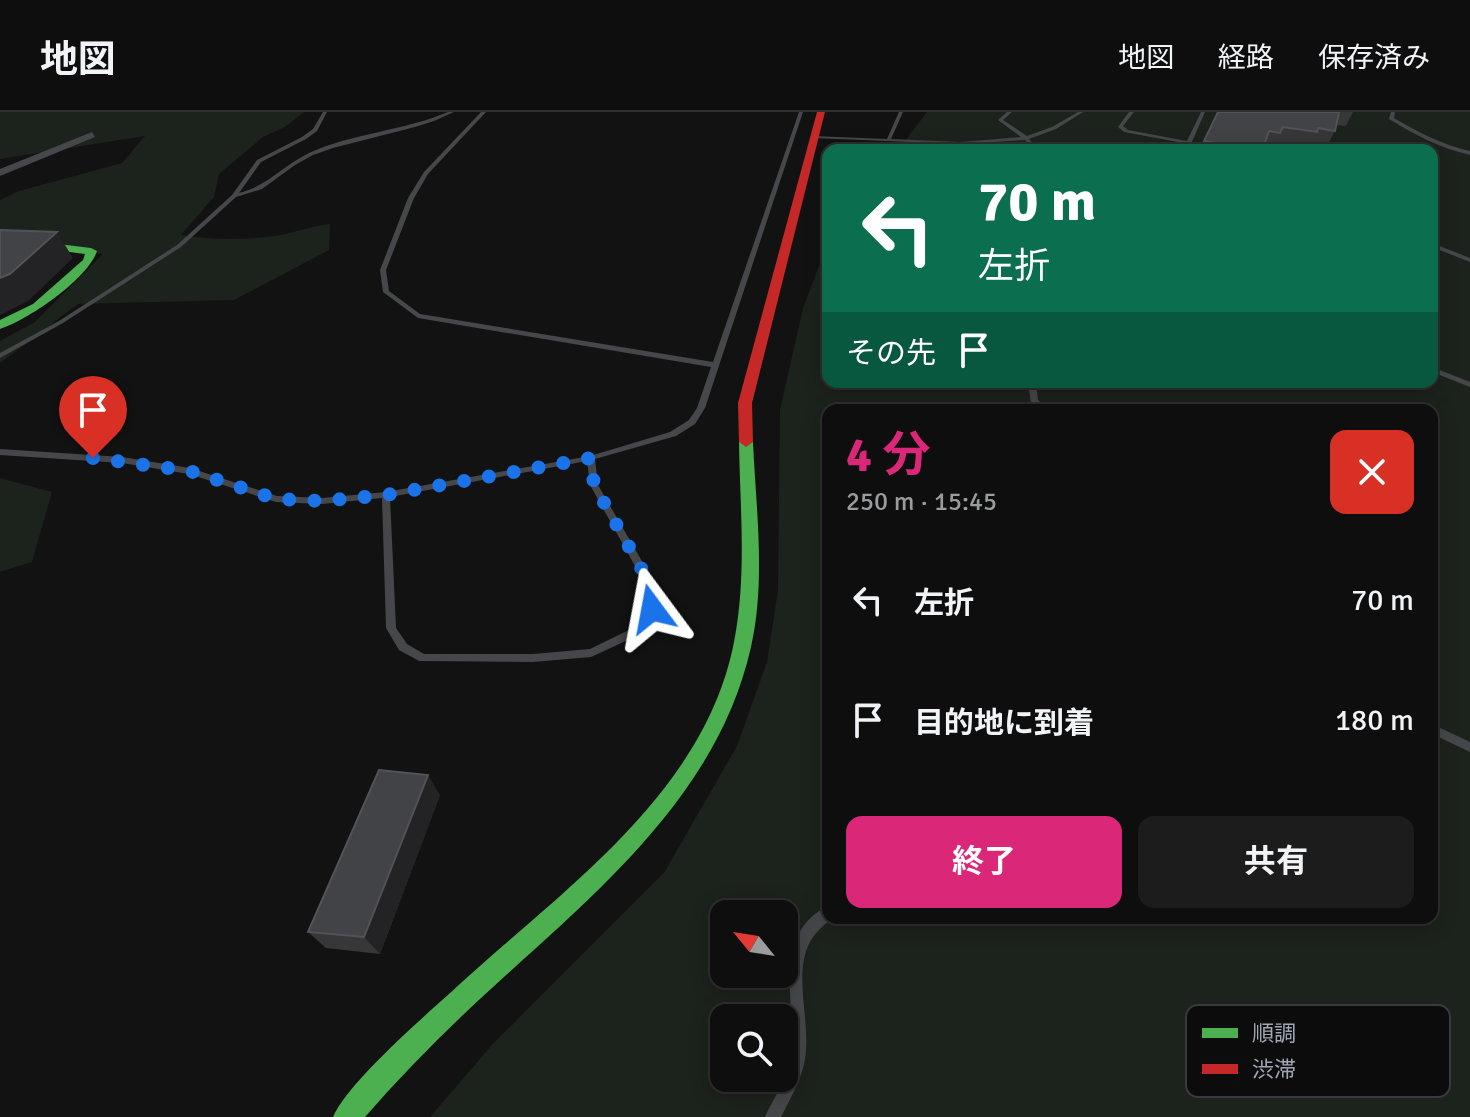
<!DOCTYPE html>
<html lang="ja">
<head>
<meta charset="utf-8">
<style>
	body { margin:0; font-family:Signika,"Noto Sans JP",sans-serif; background:#1c1c1c; color:#f1f3f6; height:100vh; display:flex; flex-direction:column; font-size:30px; white-space:nowrap }
	* { box-sizing:border-box; margin:0 }
	p { font-size:26px; color:#9b9c9e }
	.icon { flex:none; width:44px; height:44px; fill:none; stroke:currentColor; stroke-width:2; stroke-linecap:round; stroke-linejoin:round }
	.map { position:relative; flex:1; overflow:hidden }
	.details { position:absolute; left:822px; top:292px; width:616px; height:520px; display:flex; flex-direction:column; background:#0e0e0e; border-radius:16px; box-shadow:0 4px 20px #0003,0 0 0 2px #2e2e2e }
	.details>* { flex:none }
	.top-card { position:absolute; left:822px; top:32px; width:616px; height:244px; border-radius:16px; box-shadow:0 4px 20px #0003,0 0 0 2px #2e2e2e; background:#0b6e4f; color:#fff; overflow:hidden }
	.needle { width:52px; rotate:300deg }
	.tools { position:absolute; left:710px; top:788px; display:grid; gap:16px }
	.tools a { display:grid; place-items:center; width:88px; height:88px; border-radius:16px; background:#0e0e0e; box-shadow:0 4px 20px #0003,0 0 0 2px #2e2e2e; font-size:40px }
	.pin { position:absolute; display:grid; place-items:center; width:68px; height:68px; color:#fff; margin:-82px -34px; border-radius:50% 50% 50% 0; rotate:-45deg; box-shadow:0 0 8px #0007 }
	.pin .icon { rotate:45deg }
	.me { position:absolute; width:88px; margin:-44px; rotate:347deg; stroke-linejoin:round; filter:drop-shadow(0 0 6px #0008) }
	.turn { display:flex; align-items:center; gap:28px; height:168px; padding:0 24px; font-size:36px }
	.turn .icon { width:104px; height:104px; stroke-width:2.5 }
	.turn b { display:block; font-size:56px; line-height:68px }
	.then { display:flex; align-items:center; height:76px; padding:0 24px; background:#0003; gap:16px; font-size:30px }
	.round { display:grid; place-items:center; flex:none; width:84px; height:84px; border-radius:16px; background:#1c1c1c }
	.summary { display:flex; align-items:center; justify-content:space-between; height:136px; padding:0 24px }
	h1 { font-size:48px; font-weight:700; line-height:60px; color:#db2777 }
	.action { display:flex; gap:16px; margin-top:auto; padding:16px 24px }
	.action a { flex:1; height:92px; border-radius:16px; background:#db2777; color:#fff; font-size:32px; font-weight:700; line-height:92px; text-align:center }
	.action a+a { background:#1c1c1c; color:#f1f3f6 }
	ul { padding:0; list-style:none }
	li { display:flex; align-items:center; gap:24px; height:120px; padding:0 24px }
	li div { flex:1 }
	li b { display:block; font-size:30px }
	li em { font-style:normal }
	header { display:flex; align-items:center; gap:48px; box-sizing:border-box; height:112px; padding:0 40px; background:#0e0e0e; border-bottom:2px solid #2e2e2e }
	header strong { font-size:38px }
	nav { display:flex; gap:44px; margin-inline-start:auto; font-size:28px }
	.map>svg:first-child { display:block }
	.green { fill:#1c221c; fill-rule:evenodd }
	.lines { fill:none; stroke-linecap:round; stroke-linejoin:round }
	.lane { fill:#45474b; fill-rule:evenodd }
	.street { fill:#45474b; fill-rule:evenodd }
	.fast { fill:#4caf50; fill-rule:evenodd }
	.jam { fill:#c62828; fill-rule:evenodd }
	.wall { fill:#37373a }
	.shaded-wall { fill:#232325 }
	.building { fill:#424347; stroke:#515358; stroke-width:2 }
	.route { stroke:#1a73e8; stroke-width:14; stroke-dasharray:0 25.2 }
	.key { fill:#0c0c0d; stroke:#393a3f; stroke-width:2 }
	.key-label { font-size:22px; fill:#a1a6b4 }
</style>
</head>
<body>
<header>
<strong>地図</strong>
<nav><a>地図</a><a>経路</a><a>保存済み</a></nav>
</header>
<div class="map">
<svg width="1470" height="1005" viewBox="0 0 1470 1005">
	<rect width="100%" height="100%" fill="#121212"/>
	<path class="green" d="M 0,0 L 304,0 L 285,15 L 263,25 L 219,62 L 214,85 L 181,123 C 212,128 244,128 275,124 C 294,121 310,114 330,112 L 329,138 L 234,188 L 78,192 L 0,251 L 0,229 L 35,210 L 103,142 L 0,133 L 0,88 L 19,79 L 122,51 L 145,24 L 0,47 Z
		M 927,0 L 1470,0 L 1470,1005 L 430,1005 L 491,934 L 664,761 L 737,634 L 767,550 L 778,478 L 780,298 L 803,196 L 828,130 L 828,270 L 1432,270 L 1432,38 L 898,38 ZM 828,298 L 1432,298 L 1432,806 L 828,806 ZM 724,802 L 784,802 L 784,862 L 724,862 ZM 724,906 L 784,906 L 784,966 L 724,966 Z
		M 0,366 L 52,380 L 32,450 L 0,460 Z"/>
	<g class="lines">
		<path class="lane" d="M 323,0 L 327,0 L 317,19 L 306,27 L 261,50 L 239,81 C 266,75 284,53 309,41 C 353,21 403,19 448,0 L 454,0 L 434,9 L 415,15 L 333,36 L 313,43 L 295,53 L 262,77 L 236,85 L 181,135 L 63,211 L 0,246 L 0,241 L 59,209 L 177,133 L 232,83 L 257,48 L 302,25 L 313,17 Z
			M 481,0 L 486,0 L 428,62 L 414,86 L 386,158 L 389,179 L 420,202 L 713,250 L 799,0 L 803,0 L 705,296 L 695,312 L 676,324 L 595,347 L 598,373 L 650,463 L 657,497 L 641,522 L 591,545 L 533,550 L 419,549 L 399,538 L 386,516 L 382,386 L 322,392 L 276,390 L 189,362 L 122,351 L 0,343 L 0,337 L 122,345 L 190,356 L 277,384 L 322,386 L 386,380 L 590,344 L 670,320 L 689,308 L 697,296 L 711,255 L 418,206 L 383,180 L 380,158 L 408,86 L 424,60 ZM 587,349 L 590,373 L 640,463 L 647,497 L 633,516 L 590,537 L 533,542 L 424,542 L 407,532 L 396,516 L 390,385 Z
			M 899,0 L 903,0 L 891,27 L 960,30 L 1021,25 L 998,8 L 1007,0 L 1012,0 L 1003,8 L 1027,24 L 1052,15 L 1078,0 L 1083,0 L 1056,17 L 1029,27 L 1039,38 L 1033,38 L 1025,28 L 960,32 L 812,26 L 810,25 L 812,24 L 887,27 Z
			M 1129,0 L 1134,0 L 1123,14 L 1128,18 L 1187,29 L 1201,0 L 1205,0 L 1191,32 L 1170,38 L 1161,38 L 1183,31 L 1124,20 L 1118,15 Z
			M 1391,0 L 1395,0 L 1394,6 C 1418,20 1442,33 1470,39 L 1470,43 C 1440,36 1415,23 1389,7 Z
			M 982,34 L 1010,36 L 1013,38 L 980,37 Z
			M 1432,131 L 1470,146 L 1470,150 L 1432,135 Z
			M 1432,255 L 1470,270 L 1470,275 L 1432,260 Z
			M 1028,270 L 1036,270 L 1038,288 L 1049,298 L 1040,298 L 1031,291 Z
			M 1432,612 L 1470,630 L 1470,640 L 1432,622 Z
			M 828,794 L 828,806 L 832,806 C 823,814 813,822 808,834 C 794,867 811,911 805,947 C 802,967 790,987 781,1005 L 765,1005 C 773,986 787,969 790,948 C 799,898 768,823 828,794 Z"/>
		<path class="street" d="M 92,20 L 95,25 L 0,64 L 0,57 Z"/>
		<path class="fast" d="M 0,125 L 91,136 L 97,139 C 88,167 28,208 0,217 L 0,208 L 33,192 L 83,148 L 85,142 L 0,131 Z
			M 746,325 L 753,330 C 756,397 766,469 751,535 C 718,682 598,779 492,876 C 448,916 405,959 365,1005 L 333,1005 C 347,972 420,908 449,882 C 556,782 704,685 734,530 C 747,464 740,396 739,330 Z"/>
		<path class="jam" d="M 817,0 L 825,0 L 752,291 L 753,330 L 746,335 L 739,330 L 738,291 Z"/>
	</g>
	<path class="wall" d="M 1218,0 L 1353,0 L 1346,14 L 1336,13 L 1335,19 L 1325,38 L 1282,38 L 1273,36 L 1273,38 L 1200,38 Z
		M 440,683 L 380,842 L 326,836 L 308,820 Z"/>
	<path class="shaded-wall" d="M 1264,33 L 1262,38 L 1253,38 L 1254,37 Z
		M 57,120 L 73,146 L 28,189 L 0,203 L 0,166 Z
		M 428,663 L 440,683 L 380,842 L 364,825 Z"/>
	<path class="building" d="M 1218,0 L 1339,0 L 1335,19 L 1318,16 L 1317,20 L 1283,15 L 1280,21 L 1269,19 L 1264,33 L 1254,37 L 1204,29 Z
		M 0,118 L 57,120 L 10,162 L 0,166 Z
		M 379,658 L 428,663 L 364,825 L 308,820 Z"/>
	<g class="lines">
		<path class="route" d="M 93,346 L 190,359 L 276,387 L 322,389 L 386,383 L 591,346 L 594,373 L 645,463 L 652,497"/>
	</g>
	<rect x="1186" y="893" width="264" height="92" rx="12" class="key"/>
	<rect x="1202" y="916" width="36" height="10" fill="#4caf50"/>
	<rect x="1202" y="952" width="36" height="10" fill="#c62828"/>
	<g class="key-label">
		<text x="1252" y="929">順調</text>
		<text x="1252" y="965">渋滞</text>
	</g>
</svg>
<div class="tools">
<a><svg class="needle" viewBox="-14 -14 28 28"><path d="M0-13l5 13h-10z" fill="#e53935"/><path d="M0 13l5-13h-10z" fill="#9b9c9e"/></svg></a>
<a><svg class="icon" aria-label="search" viewBox="0 0 24 24"><circle cx="10" cy="10" r="6"/><path d="M15 15l6 6"/></svg></a>
</div>
<div class="pin" style="left:93px;top:346px;background:#d93025"><svg class="icon" aria-label="arrive" viewBox="0 0 24 24"><path d="M6 21V4h12l-3 4 3 4H6"/></svg></div>
<svg class="me" style="left:652px;top:497px" viewBox="-20 -20 40 40"><path d="M0-17L14 15 0 8-14 15z" fill="#1a73e8" stroke="#fff" stroke-width="4"/></svg>
<div class="top-card">
<div class="turn"><svg class="icon" aria-label="left" viewBox="0 0 24 24"><path d="M17 20v-9H6M10 6l-5 5 5 5"/></svg><div><b>70 m</b>左折</div></div>
<div class="then">その先<svg class="icon" aria-label="arrive" viewBox="0 0 24 24"><path d="M6 21V4h12l-3 4 3 4H6"/></svg></div>
</div>
<section class="details">
<div class="summary"><div><h1>4 分</h1><p>250 m · 15:45</p></div><a class="round" style="background:#d93025;color:#fff"><svg class="icon" aria-label="close" viewBox="0 0 24 24"><path d="M6 6l12 12M18 6L6 18"/></svg></a></div>
<ul>
<li><svg class="icon" aria-label="left" viewBox="0 0 24 24"><path d="M17 20v-9H6M10 6l-5 5 5 5"/></svg><div><b>左折</b></div><em>70 m</em></li>
<li><svg class="icon" aria-label="arrive" viewBox="0 0 24 24"><path d="M6 21V4h12l-3 4 3 4H6"/></svg><div><b>目的地に到着</b></div><em>180 m</em></li>
</ul>
<div class="action"><a>終了</a><a>共有</a></div>
</section>
</div>
</body>
</html>
